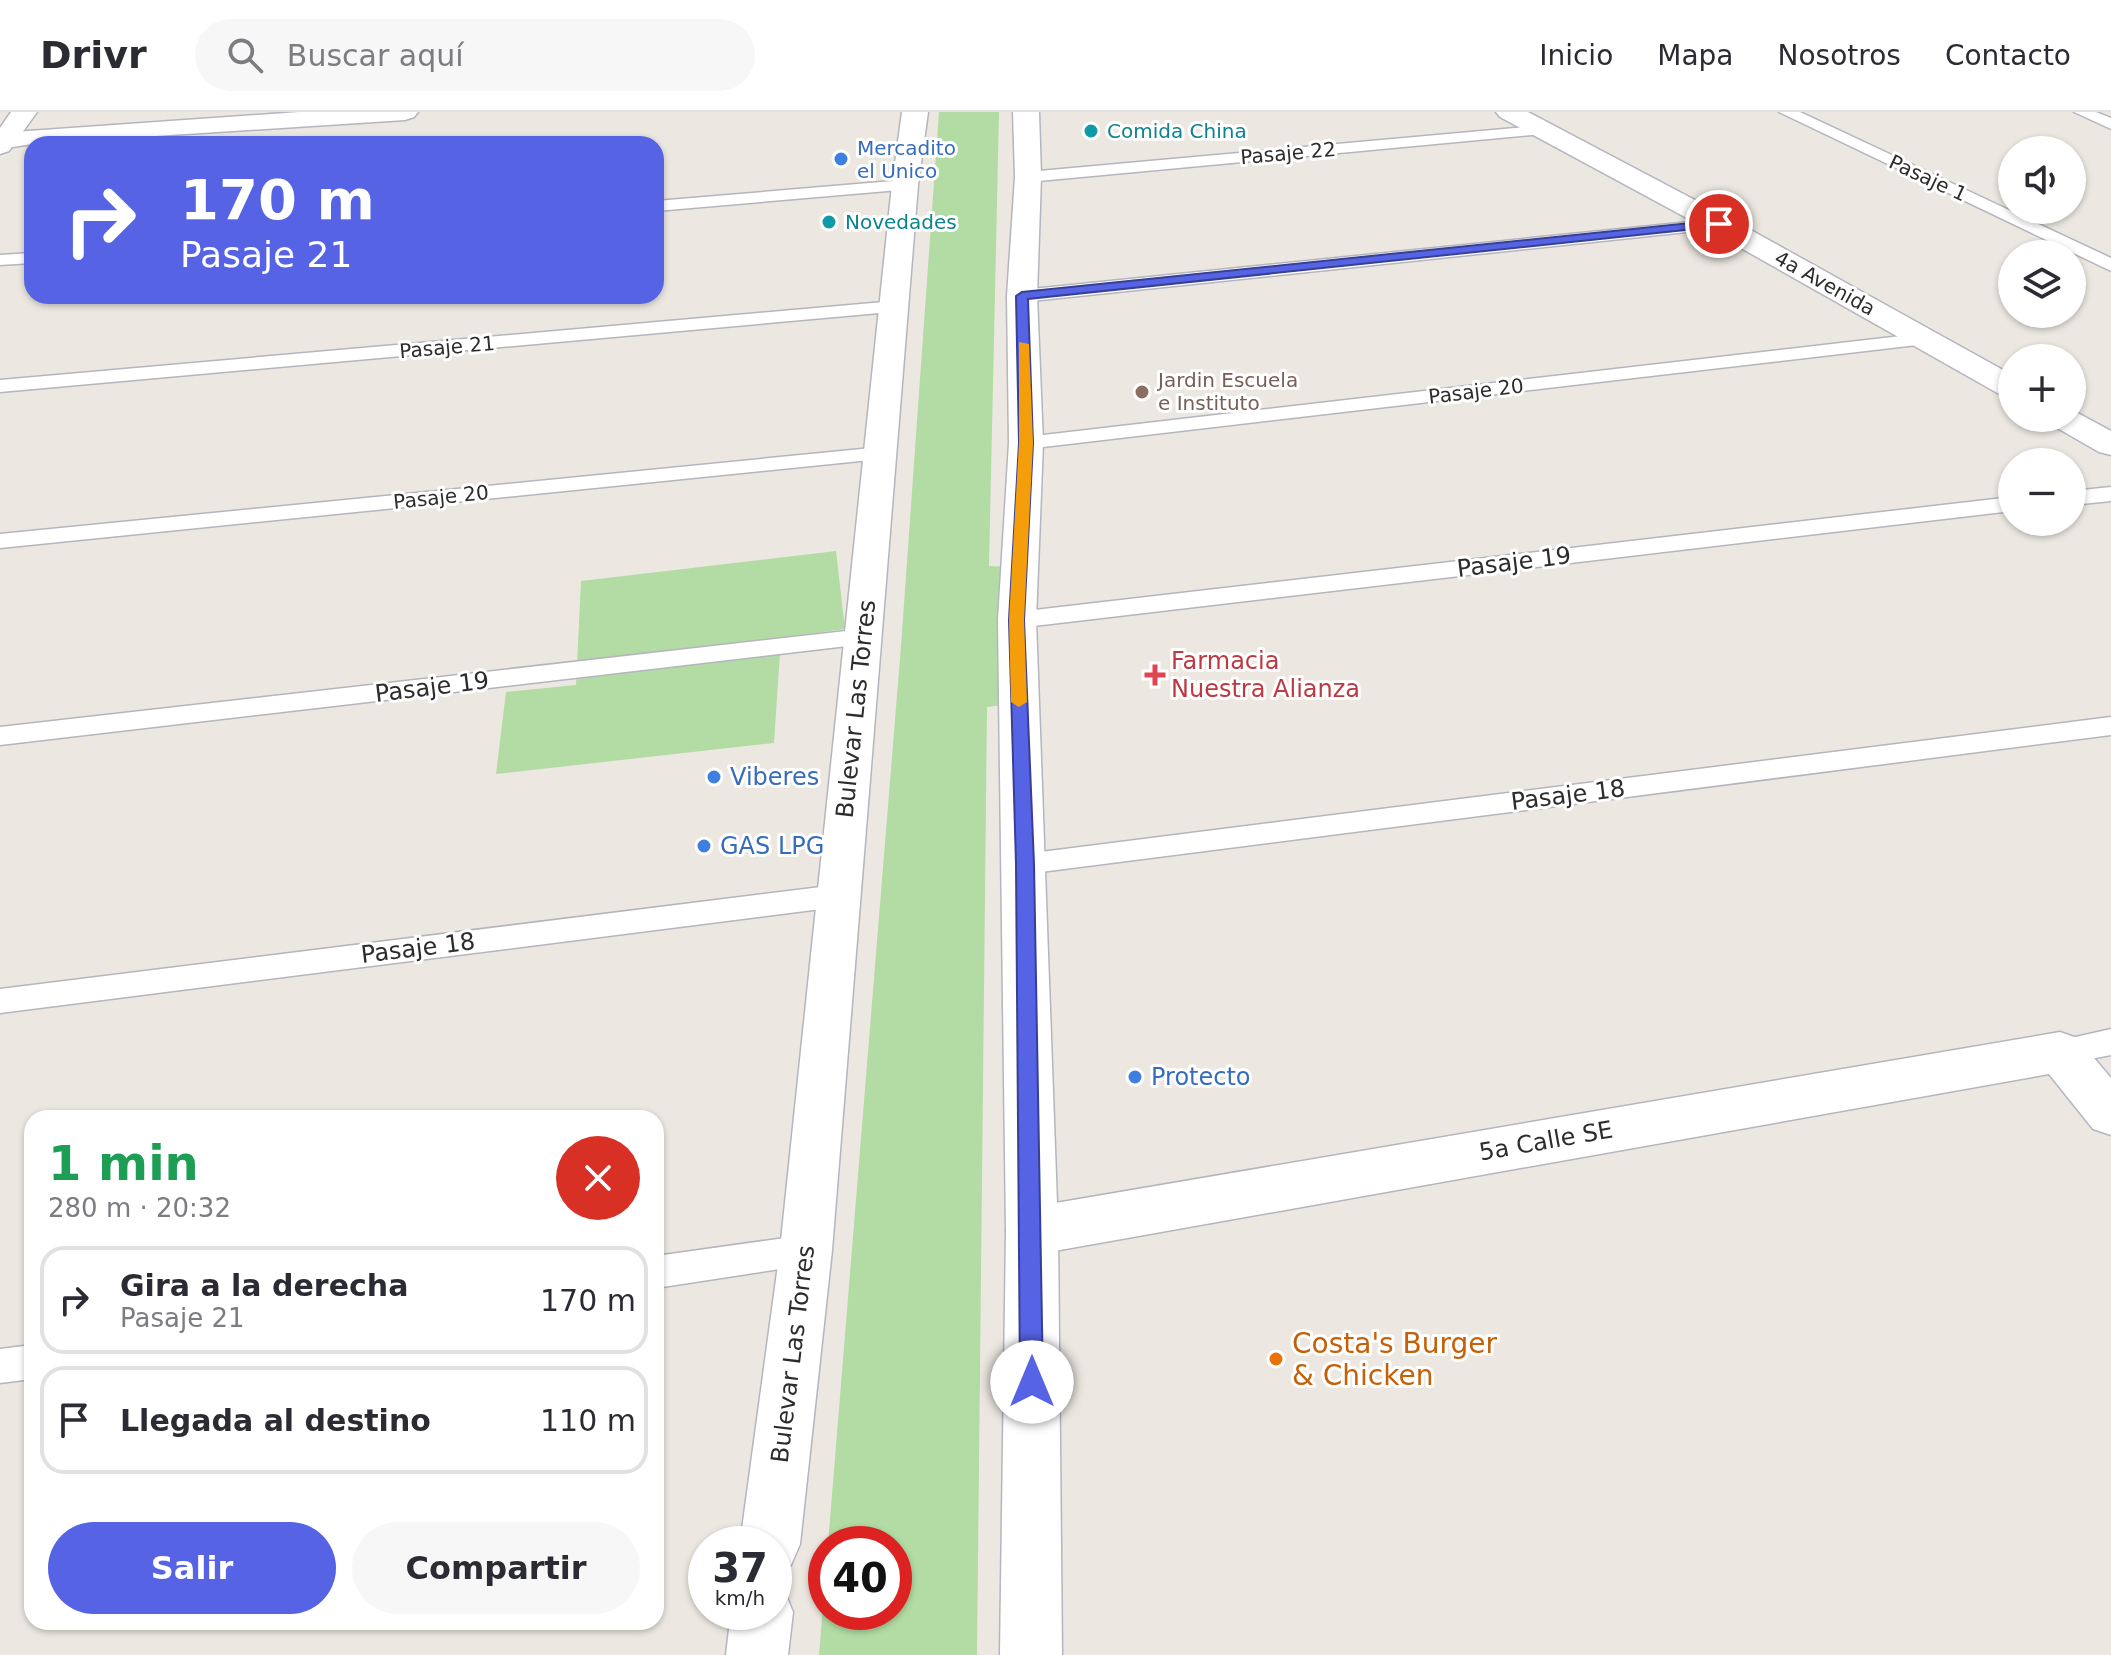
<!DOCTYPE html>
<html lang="es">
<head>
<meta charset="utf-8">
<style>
	body { margin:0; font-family:"DejaVu Sans",sans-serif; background:#f7f7f7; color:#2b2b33; height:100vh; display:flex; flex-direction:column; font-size:30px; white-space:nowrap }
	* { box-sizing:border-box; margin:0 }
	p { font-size:26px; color:#7c7c81 }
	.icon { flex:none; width:44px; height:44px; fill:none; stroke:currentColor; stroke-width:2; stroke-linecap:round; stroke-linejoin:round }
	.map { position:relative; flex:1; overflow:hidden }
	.drawer { position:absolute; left:24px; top:998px; width:640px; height:520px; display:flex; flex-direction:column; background:#fff; border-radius:24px; box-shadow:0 2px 6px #0004 }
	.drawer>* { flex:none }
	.hud { position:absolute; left:24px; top:24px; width:640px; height:168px; border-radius:24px; box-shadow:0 2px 6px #0004; background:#5563e4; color:#fff; overflow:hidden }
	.fabs { position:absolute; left:1998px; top:24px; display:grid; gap:16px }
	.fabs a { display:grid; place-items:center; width:88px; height:88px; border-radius:50%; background:#fff; box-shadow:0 2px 6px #0004; font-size:40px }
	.speed { position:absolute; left:688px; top:1414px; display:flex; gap:16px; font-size:40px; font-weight:700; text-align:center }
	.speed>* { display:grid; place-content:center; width:104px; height:104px; border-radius:50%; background:#fff; box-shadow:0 2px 6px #0004; line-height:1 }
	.speed small { font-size:20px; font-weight:400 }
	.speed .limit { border:12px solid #d22; background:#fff; color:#111 }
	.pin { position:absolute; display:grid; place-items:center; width:68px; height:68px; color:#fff; margin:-34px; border:4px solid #fff; border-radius:50%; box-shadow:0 2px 8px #0007 }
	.me { position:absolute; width:88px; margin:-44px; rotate:0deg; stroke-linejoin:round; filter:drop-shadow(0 0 6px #0008) }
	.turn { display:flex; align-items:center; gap:28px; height:168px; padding:0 24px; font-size:36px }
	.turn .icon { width:104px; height:104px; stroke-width:2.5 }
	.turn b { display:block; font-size:56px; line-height:68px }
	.round { display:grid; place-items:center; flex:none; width:84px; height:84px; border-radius:42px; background:#f7f7f7 }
	.summary { display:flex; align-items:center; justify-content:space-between; height:136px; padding:0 24px }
	h1 { font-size:48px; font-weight:700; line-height:60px; color:#1e9e55 }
	.action { display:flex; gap:16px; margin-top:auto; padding:16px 24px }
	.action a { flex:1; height:92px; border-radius:48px; background:#5563e4; color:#fff; font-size:32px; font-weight:700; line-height:92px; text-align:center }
	.action a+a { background:#f7f7f7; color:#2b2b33 }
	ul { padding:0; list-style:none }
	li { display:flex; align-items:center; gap:24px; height:108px; margin:0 16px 12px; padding:0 8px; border:4px solid #e1e1e2; border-radius:24px }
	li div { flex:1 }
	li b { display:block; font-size:30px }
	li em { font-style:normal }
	header { display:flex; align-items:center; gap:48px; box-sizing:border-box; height:112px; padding:0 40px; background:#fff; border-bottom:2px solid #e1e1e2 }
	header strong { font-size:38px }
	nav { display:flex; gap:44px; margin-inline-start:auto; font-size:28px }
	.search { width:560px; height:72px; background:#f7f7f7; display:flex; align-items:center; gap:20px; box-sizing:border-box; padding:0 28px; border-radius:44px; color:#7c7c81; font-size:30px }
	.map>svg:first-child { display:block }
	.green { fill:#b2dca4 }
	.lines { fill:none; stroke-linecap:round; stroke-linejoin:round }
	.service-casing { stroke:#b4b5be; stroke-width:3 }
	.minor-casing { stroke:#b4b5be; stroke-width:3 }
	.tertiary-casing { stroke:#b4b5be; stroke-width:3 }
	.service { fill:#fff; fill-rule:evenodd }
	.minor { fill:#fff; fill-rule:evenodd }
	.tertiary { fill:#fff; fill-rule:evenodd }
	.route { fill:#5563e4; stroke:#374094; stroke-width:2 }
	.slow { fill:#f59e0b }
	.culture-dot { fill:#0f9aa8; stroke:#fff; stroke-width:3 }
	.shop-dot { fill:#3f7fe0; stroke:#fff; stroke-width:3 }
	.education-dot { fill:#8d6e63; stroke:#fff; stroke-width:3 }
	.health-dot { fill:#e0444e; stroke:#fff; stroke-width:3 }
	.food-dot { fill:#e8710a; stroke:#fff; stroke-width:3 }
	.labels { text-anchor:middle; stroke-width:6; stroke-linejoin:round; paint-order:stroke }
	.far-culture-label { font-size:20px; fill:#0d838f; stroke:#fff; text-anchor:start }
	.far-shop-label { font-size:20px; fill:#366cbe; stroke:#fff; text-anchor:start }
	.far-street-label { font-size:20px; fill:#2c2c2c; stroke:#fff }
	.far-education-label { font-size:20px; fill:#785e54; stroke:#fff; text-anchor:start }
	.street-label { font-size:24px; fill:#2c2c2c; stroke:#fff }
	.health-label { font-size:24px; fill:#be3a42; stroke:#fff; text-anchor:start }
	.shop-label { font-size:24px; fill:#366cbe; stroke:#fff; text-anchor:start }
	.near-food-label { font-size:28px; fill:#c56008; stroke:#fff; text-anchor:start }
</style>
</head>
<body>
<header>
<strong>Drivr</strong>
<div class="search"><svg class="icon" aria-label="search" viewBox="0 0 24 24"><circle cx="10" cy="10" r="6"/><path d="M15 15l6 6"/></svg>Buscar aquí</div>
<nav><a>Inicio</a><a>Mapa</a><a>Nosotros</a><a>Contacto</a></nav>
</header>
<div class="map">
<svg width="2111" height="1543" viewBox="0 0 2111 1543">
	<rect width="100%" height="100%" fill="#ece8e1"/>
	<path class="green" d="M 939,0 L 999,0 L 989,454 L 1008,455 L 1002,593 L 987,595 L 977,1543 L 819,1543 L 826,1457 L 826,1500 L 894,1500 L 894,1432 L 828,1432 L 901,534 Z
		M 836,439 L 845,517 L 781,526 L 774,631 L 496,662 L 506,580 L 576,573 L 581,469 Z"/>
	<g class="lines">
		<g class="service-casing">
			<path id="service" d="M 1779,0 L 1800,0 L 2111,146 L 2111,159 Z
				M 2074,0 L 2096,0 L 2111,6 L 2111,17 Z
				M 1547,13 L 1555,18 L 1553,21 L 1028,70 L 1020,65 L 1028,60 Z
				M 905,68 L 914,73 L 911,77 L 656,99 L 656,89 Z
				M 1719,107 L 1728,112 L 1725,116 L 1022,190 L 1013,184 L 1022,178 Z
				M 32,141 L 32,151 L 0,153 L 0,143 Z
				M 895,189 L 904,195 L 902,199 L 0,280 L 0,268 Z
				M 1927,221 L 1934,223 L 1937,227 L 1934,231 L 1026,337 L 1015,331 L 1026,325 Z
				M 882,335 L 893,341 L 890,346 L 0,436 L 0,422 Z
				M 2111,375 L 2111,389 L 2072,393 L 2072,379 Z
				M 2012,385 L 2012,399 L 1017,516 L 1009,513 L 1005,508 L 1009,503 L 1017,500 Z
				M 864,517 L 873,519 L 876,525 L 873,531 L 0,633 L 0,615 Z
				M 2111,605 L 2111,623 L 1025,762 L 1015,759 L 1011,752 L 1015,745 L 1025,742 Z
				M 837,773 L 847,776 L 851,784 L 847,792 L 837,795 L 0,901 L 0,877 Z
				M 2111,917 L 2111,943 L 2060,953 L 2049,949 L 2045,940 L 2049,931 Z
				M 806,1123 L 818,1127 L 823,1138 L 818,1149 L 806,1153 L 656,1176 L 656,1144 Z
				M 32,1233 L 32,1267 L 0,1271 L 0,1237 Z"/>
		</g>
		<g class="minor-casing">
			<path id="minor" d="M 11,0 L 37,0 L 9,39 L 0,42 L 0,16 Z
				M 1496,0 L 1528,0 L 1729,106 L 2012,263 L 2012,286 L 2001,283 L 1709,118 L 1500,5 Z
				M 2072,298 L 2111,319 L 2111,343 L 2099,340 L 2052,313 L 2048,306 L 2072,306 Z
				M 2060,920 L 2077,926 L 2111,966 L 2111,1023 L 2093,1017 L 2049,962 L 1032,1143 L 1013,1136 L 1006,1119 L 1013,1102 L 1032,1095 Z"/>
		</g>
		<g class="tertiary-casing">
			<path id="tertiary" d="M 299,0 L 418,0 L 414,5 L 405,8 L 32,32 L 0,37 L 0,21 Z
				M 902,0 L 928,0 L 918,73 L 832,1138 L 800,1432 L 791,1453 L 774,1460 L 774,1432 L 740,1432 L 780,1138 L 892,73 Z
				M 1013,0 L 1039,0 L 1041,65 L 1037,184 L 1043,331 L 1036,508 L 1058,1119 L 1062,1543 L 1000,1543 L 1006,1119 L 998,508 L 1009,331 L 1007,184 L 1015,65 Z
				M 774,1474 L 784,1478 L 793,1500 L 788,1543 L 726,1543 L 731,1500 L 774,1500 Z"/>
		</g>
		<use href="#service" class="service"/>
		<use href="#minor" class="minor"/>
		<use href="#tertiary" class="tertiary"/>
	</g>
	<path class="route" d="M 1719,108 L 1725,112 L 1723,114 L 1028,187 L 1033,331 L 1024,508 L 1034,752 L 1043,1270 L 1040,1278 L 1032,1282 L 1024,1278 L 1020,1270 L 1016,752 L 1009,508 L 1019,331 L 1016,184 L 1022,180 Z"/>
	<path class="slow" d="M 1019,230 L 1029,232 L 1033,331 L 1024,508 L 1027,590 L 1019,595 L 1011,590 L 1009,508 L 1019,331 Z"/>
	<g class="culture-dot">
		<circle cx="1091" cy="19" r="8"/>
		<circle cx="829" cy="110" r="8"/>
	</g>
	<g class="shop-dot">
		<circle cx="841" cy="47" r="8"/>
		<circle cx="714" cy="665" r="8"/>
		<circle cx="704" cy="734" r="8"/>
		<circle cx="1135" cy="965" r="8"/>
	</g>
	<circle class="education-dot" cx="1142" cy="280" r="8"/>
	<path class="health-dot" d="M1151 551h8v8h8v8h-8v8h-8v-8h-8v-8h8z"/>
	<circle class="food-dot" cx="1276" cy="1247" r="8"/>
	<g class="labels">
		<g class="far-culture-label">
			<text x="1107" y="26">Comida China</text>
			<text x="845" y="117">Novedades</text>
		</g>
		<g class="far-shop-label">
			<text x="857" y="43">Mercadito<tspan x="857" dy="23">el Unico</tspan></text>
		</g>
		<g class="far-street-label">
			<text transform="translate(1288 41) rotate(-5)" y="7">Pasaje 22</text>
			<text transform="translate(1928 66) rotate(25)" y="7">Pasaje 1</text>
			<text transform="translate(1825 171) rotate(29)" y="7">4a Avenida</text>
			<text transform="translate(447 235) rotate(-5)" y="7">Pasaje 21</text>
			<text transform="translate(1476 279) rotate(-7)" y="7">Pasaje 20</text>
			<text transform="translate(441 385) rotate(-6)" y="7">Pasaje 20</text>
		</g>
		<g class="far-education-label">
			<text x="1158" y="275">Jardin Escuela<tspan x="1158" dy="23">e Instituto</tspan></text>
		</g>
		<g class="street-label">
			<text transform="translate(1514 450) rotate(-7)" y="8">Pasaje 19</text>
			<text transform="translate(432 575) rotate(-7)" y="8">Pasaje 19</text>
			<text transform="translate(856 597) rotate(-84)" y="8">Bulevar Las Torres</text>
			<text transform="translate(1568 683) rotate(-7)" y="8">Pasaje 18</text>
			<text transform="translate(418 836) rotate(-7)" y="8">Pasaje 18</text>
			<text transform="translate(1546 1029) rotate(-10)" y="8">5a Calle SE</text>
			<text transform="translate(793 1242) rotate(-83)" y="8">Bulevar Las Torres</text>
		</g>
		<g class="health-label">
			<text x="1171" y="557">Farmacia<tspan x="1171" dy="28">Nuestra Alianza</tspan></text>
		</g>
		<g class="shop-label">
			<text x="730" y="673">Viberes</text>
			<text x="720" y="742">GAS LPG</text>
			<text x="1151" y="973">Protecto</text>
		</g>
		<g class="near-food-label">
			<text x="1292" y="1241">Costa's Burger<tspan x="1292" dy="32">&amp; Chicken</tspan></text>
		</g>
	</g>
</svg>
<div class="fabs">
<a><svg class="icon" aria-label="sound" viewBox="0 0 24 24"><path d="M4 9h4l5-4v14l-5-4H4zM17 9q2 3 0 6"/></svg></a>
<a><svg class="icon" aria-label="layers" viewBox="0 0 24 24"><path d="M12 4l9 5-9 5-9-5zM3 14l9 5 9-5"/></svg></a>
<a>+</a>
<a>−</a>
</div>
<div class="speed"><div>37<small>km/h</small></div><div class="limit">40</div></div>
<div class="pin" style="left:1719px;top:112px;background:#d93025"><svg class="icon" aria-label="arrive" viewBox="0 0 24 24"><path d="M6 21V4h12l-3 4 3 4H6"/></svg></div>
<svg class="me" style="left:1032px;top:1270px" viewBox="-20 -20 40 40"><circle r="19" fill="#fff"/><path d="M0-13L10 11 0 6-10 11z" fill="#5563e4"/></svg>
<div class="hud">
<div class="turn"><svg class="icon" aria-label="right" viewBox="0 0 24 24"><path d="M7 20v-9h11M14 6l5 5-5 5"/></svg><div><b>170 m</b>Pasaje 21</div></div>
</div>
<section class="drawer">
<div class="summary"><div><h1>1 min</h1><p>280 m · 20:32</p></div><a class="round" style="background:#d93025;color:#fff"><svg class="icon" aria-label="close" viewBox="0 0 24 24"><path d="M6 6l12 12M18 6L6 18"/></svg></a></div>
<ul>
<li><svg class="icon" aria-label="right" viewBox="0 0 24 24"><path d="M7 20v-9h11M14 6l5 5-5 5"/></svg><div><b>Gira a la derecha</b><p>Pasaje 21</p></div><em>170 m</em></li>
<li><svg class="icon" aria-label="arrive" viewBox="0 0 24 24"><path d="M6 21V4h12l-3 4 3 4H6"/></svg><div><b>Llegada al destino</b></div><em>110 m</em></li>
</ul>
<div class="action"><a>Salir</a><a>Compartir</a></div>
</section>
</div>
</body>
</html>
